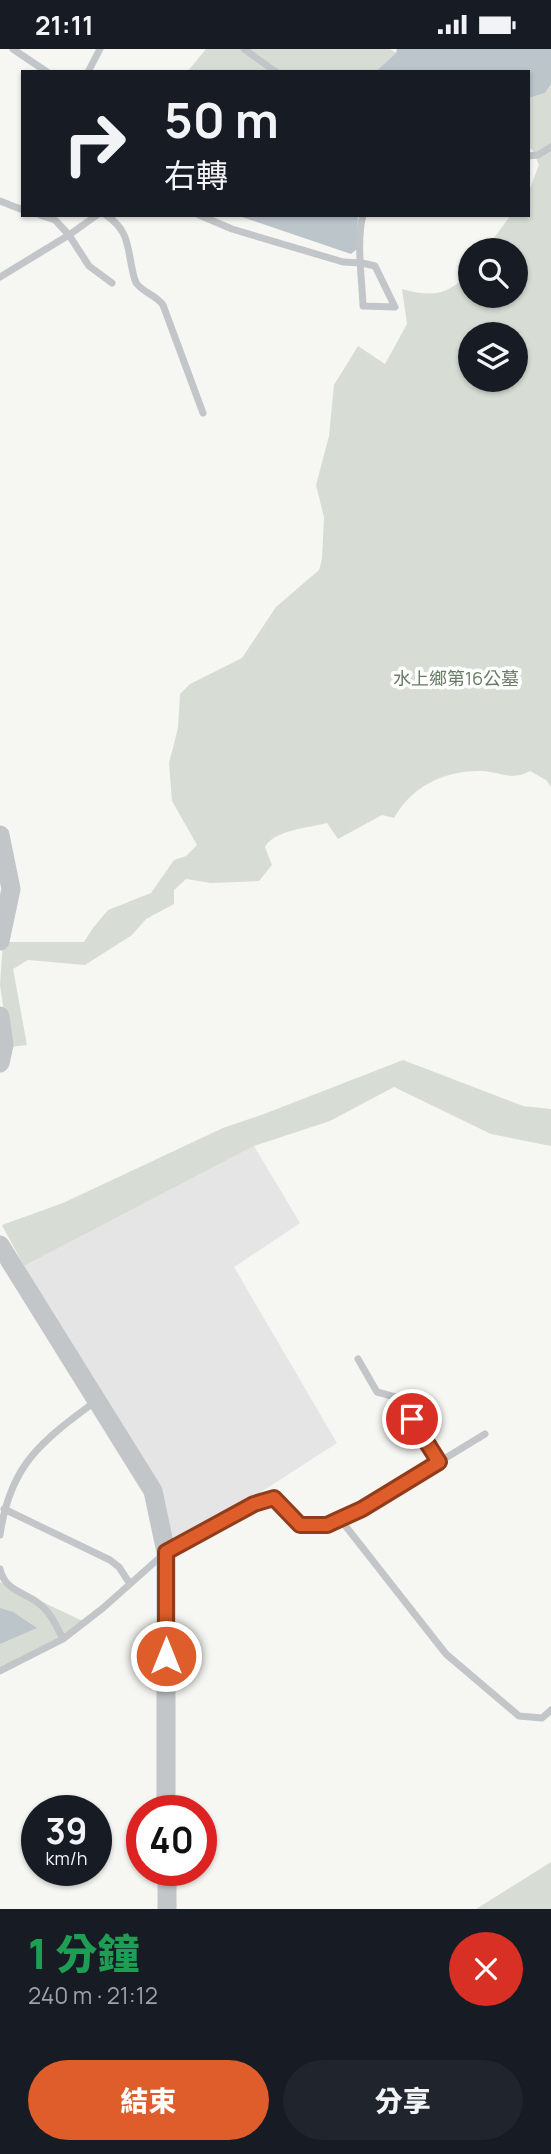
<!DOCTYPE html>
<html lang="zh-TW">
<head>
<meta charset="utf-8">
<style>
	body { margin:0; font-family:Manrope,"Noto Sans TC",sans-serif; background:#20242c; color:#f1f3f6; height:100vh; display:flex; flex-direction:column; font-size:26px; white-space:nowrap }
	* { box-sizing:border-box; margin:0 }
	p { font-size:23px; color:#9ea1a6 }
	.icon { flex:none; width:38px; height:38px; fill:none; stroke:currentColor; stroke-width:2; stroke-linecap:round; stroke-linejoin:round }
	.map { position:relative; height:1860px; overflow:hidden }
	.panel { display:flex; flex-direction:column; background:#171b24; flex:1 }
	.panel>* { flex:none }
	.top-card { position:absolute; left:21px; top:21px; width:509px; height:147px; border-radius:0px; box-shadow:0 2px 5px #0004; background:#171b24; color:#f1f3f6; overflow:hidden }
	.controls { position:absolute; left:458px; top:189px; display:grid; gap:14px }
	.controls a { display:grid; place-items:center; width:70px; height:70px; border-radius:50%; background:#171b24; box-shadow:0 2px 5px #0004; font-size:35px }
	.speed { position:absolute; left:21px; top:1746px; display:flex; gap:14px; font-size:35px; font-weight:700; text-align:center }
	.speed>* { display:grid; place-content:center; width:91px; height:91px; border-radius:50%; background:#171b24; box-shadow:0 2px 5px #0004; line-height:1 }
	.speed small { font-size:18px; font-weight:400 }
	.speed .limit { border:10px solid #d22; background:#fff; color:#111 }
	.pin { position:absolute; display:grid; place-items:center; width:60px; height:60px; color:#fff; margin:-30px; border:4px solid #fff; border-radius:50%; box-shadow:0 2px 7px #0007 }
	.me { position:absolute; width:77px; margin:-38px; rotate:0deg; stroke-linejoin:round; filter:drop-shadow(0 0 5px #0008) }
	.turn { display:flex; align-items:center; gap:24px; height:147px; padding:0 28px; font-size:32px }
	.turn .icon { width:91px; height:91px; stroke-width:2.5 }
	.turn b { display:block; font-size:49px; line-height:60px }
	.round { display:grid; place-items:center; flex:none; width:74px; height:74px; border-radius:37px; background:#20242c }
	.overview { display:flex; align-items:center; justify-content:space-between; height:119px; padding:0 28px }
	h1 { font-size:42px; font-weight:800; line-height:52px; color:#1e9e55 }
	.primary-button { display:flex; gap:14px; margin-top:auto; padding:14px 28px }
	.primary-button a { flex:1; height:80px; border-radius:42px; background:#df5d2a; color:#fff; font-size:28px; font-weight:800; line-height:80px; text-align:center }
	.primary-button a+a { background:#20242c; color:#f1f3f6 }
	.status { display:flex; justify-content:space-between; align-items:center; height:49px; padding:0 35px; background:#171b24; direction:ltr }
	.status svg { height:19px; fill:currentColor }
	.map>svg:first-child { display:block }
	.built { fill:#e4e5e4 }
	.green { fill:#d7ddd4; fill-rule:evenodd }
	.water { fill:#bbc5ca }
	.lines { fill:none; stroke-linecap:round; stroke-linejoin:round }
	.service { stroke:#c2c6c9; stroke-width:7 }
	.tertiary { stroke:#c2c6c9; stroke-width:19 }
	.route-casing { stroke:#913c1b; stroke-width:18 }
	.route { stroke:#df5d2a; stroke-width:12 }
	.labels { text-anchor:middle; stroke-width:7; stroke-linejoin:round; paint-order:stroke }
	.park-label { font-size:18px; fill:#687b64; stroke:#fff }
</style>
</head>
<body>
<div class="status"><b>21:11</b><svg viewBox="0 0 49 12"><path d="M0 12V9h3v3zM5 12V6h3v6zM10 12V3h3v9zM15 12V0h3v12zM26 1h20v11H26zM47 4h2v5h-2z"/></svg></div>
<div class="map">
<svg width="551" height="1860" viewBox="0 0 551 1860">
	<rect width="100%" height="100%" fill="#f6f6f3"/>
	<path class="built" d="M 254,1097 L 300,1174 L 234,1218 L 337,1394 L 174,1499 L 24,1217 Z"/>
	<path class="green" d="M 206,0 L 390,0 L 396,4 L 375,23 L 187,23 Z
		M 551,35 L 551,738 L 546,731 L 530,722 C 511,732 501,723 482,722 C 445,721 412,737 394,769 L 382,766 L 338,790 L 327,774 C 309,779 274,781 265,798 L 272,816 L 259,832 L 211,834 L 186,830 L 174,841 L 174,855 L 146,870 L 132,886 L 85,916 L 28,911 L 13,920 L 27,996 L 9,998 L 0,936 L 3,893 L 84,893 L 93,879 L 108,861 L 151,844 L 174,811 L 186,807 L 197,796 L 172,752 L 169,714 L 178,679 L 180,645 L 190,635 L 242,609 L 276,558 L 319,521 L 322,510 L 324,468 L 316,436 L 329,387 L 334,336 L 358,297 L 385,315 L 407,275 L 402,240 C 433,249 451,246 471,220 L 471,247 L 516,247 L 516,201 L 485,201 L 511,166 L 528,166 L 529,142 L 539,116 L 532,100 L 529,100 L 529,49 L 545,44 ZM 471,285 L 516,285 L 516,331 L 471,331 Z
		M 403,1011 L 523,1057 L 551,1060 L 551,1097 L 491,1085 L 394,1038 L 330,1072 L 254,1097 L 24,1217 L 2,1176 L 63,1154 L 223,1079 L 264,1065 Z
		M 0,1533 L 85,1573 L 0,1624 Z
		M 551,1813 L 551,1860 L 476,1860 Z"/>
	<path class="water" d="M 397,0 L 551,0 L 551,35 L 545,44 L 529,49 L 528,23 L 375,23 L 396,4 Z
		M 236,166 L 358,166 L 357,200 L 351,205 Z
		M 0,1559 L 13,1563 L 37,1579 L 0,1595 Z"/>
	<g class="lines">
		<path class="service" d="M 13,0 L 47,23
			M 244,0 L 276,23
			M 88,23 L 100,0
			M 528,107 L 538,106 L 551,98
			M 0,152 L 23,161
			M 97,166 L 69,186 L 89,217 L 112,234
			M 106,166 C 128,181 127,195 132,219 C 133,224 134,231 137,235 C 144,244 156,246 163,256 L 203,364
			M 199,166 L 232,180 L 343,213 L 362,214 L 375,217 L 395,258 L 363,257 C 362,228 356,193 363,166
			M 0,228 L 69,186 L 55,171 L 40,166
			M 358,1310 L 377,1343 L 399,1349 L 439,1413
			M 4,1460 L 110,1511 L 119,1518 L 130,1535
			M 340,1470 L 446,1605 L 519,1667 L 542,1669 L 551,1661
			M 0,1486 C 10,1415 42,1392 96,1352
			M 0,1520 C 5,1545 31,1543 45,1560 C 53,1568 58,1580 63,1590
			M 0,1622 L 63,1590 L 103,1559 L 166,1503 L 254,1455 L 274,1449 L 300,1476 L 327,1476 L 362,1460 L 485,1385"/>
		<path class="tertiary" d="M 0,786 L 11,840 L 0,892
			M 0,967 L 4,996 L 0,1014
			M 0,1196 L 153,1442 L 166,1503 L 166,1762
			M 167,1822 L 167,1860"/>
	</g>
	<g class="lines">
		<g class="route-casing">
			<path id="route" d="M 166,1607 L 166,1503 L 254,1455 L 274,1449 L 300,1476 L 327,1476 L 340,1470 L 362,1460 L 439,1413 L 412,1370"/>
		</g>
		<use href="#route" class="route"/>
	</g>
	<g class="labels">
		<g class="park-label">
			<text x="456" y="636">水上鄉第16公墓</text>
		</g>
	</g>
</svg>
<div class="controls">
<a><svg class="icon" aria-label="search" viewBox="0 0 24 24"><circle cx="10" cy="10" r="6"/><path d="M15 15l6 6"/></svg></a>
<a><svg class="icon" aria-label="layers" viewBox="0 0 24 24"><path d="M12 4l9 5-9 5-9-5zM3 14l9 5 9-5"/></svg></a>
</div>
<div class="speed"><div>39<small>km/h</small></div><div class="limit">40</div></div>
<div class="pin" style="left:412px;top:1370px;background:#d93025"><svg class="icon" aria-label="arrive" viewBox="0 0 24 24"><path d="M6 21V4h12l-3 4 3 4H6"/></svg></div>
<svg class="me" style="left:166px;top:1607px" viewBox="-20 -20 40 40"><circle r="17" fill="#df5d2a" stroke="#fff" stroke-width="3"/><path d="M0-11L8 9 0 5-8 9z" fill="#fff"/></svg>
<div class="top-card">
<div class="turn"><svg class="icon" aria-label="right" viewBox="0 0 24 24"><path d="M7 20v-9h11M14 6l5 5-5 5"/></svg><div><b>50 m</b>右轉</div></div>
</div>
</div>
<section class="panel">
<div class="overview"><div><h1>1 分鐘</h1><p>240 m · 21:12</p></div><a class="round" style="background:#d93025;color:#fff"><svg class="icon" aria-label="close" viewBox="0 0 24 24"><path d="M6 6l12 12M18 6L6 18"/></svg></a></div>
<div class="primary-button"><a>結束</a><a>分享</a></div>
</section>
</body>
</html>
